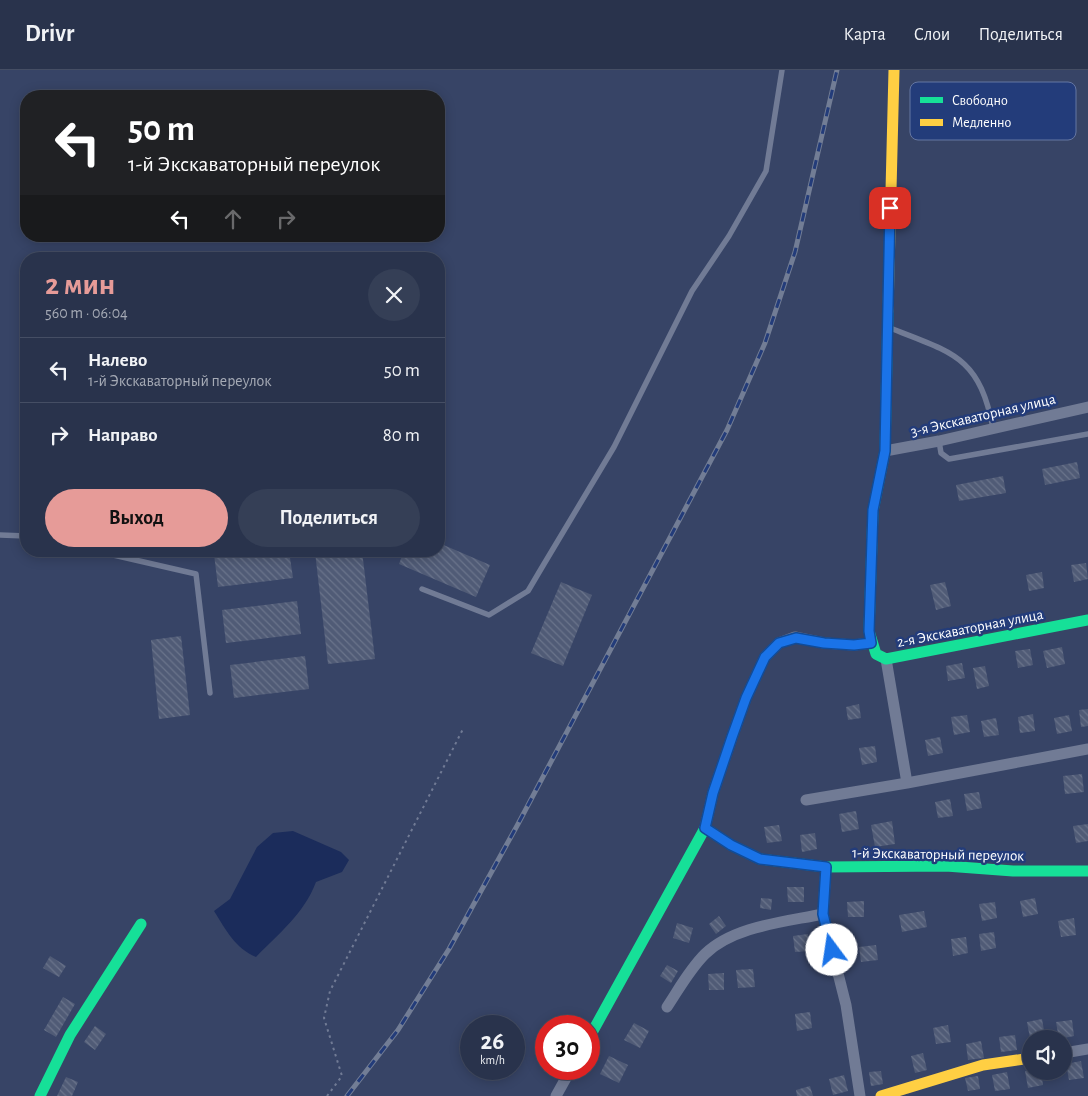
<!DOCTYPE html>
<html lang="ru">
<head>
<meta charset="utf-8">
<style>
	body { margin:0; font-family:"Alegreya Sans",sans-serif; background:#353f56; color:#f1f3f6; height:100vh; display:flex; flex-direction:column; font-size:19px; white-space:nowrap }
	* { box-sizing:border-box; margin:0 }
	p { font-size:16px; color:#a5aab5 }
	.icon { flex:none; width:28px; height:28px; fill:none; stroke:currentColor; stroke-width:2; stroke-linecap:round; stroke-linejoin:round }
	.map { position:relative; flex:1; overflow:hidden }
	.details { position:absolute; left:20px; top:182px; width:425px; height:305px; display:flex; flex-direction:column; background:#29334c; border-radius:20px; box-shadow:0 2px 12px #0003,0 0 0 1px #454e64 }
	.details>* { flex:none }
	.guide { position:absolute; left:20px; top:20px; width:425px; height:152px; border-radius:20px; box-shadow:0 2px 12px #0003,0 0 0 1px #454e64; background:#202124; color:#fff; overflow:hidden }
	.tools { position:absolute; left:1022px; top:960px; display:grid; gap:10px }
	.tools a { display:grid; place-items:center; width:50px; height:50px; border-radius:50%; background:#29334c; box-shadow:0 2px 12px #0003,0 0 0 1px #454e64; font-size:25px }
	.speed { position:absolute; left:460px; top:945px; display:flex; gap:10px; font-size:25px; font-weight:700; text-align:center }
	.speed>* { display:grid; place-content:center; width:65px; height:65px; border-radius:50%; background:#29334c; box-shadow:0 2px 12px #0003,0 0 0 1px #454e64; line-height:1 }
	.speed small { font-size:12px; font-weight:400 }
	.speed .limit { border:8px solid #d22; background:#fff; color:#111 }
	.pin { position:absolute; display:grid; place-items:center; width:42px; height:42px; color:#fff; margin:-21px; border-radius:10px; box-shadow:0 2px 8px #0006 }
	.me { position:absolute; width:55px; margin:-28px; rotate:346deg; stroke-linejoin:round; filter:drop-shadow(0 0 4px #0008) }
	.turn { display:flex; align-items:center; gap:18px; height:105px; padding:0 25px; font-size:22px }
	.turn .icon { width:65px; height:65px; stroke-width:2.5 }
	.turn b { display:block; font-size:35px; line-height:42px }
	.lanes { display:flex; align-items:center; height:48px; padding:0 25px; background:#0003; justify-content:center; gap:25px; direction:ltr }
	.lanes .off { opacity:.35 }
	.round { display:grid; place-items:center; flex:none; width:52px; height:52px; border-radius:26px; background:#353f56 }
	.overview { display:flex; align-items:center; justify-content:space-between; height:85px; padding:0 25px }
	h1 { font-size:30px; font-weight:700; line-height:38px; color:#e69b98 }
	.action { display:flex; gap:10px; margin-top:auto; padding:10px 25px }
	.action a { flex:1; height:58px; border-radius:30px; background:#e69b98; color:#111; font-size:20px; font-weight:700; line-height:58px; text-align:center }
	.action a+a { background:#353f56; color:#f1f3f6 }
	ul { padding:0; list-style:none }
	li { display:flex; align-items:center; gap:15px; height:65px; padding:0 25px; border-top:1px solid #454e64 }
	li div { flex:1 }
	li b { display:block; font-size:19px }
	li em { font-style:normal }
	header { display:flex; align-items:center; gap:30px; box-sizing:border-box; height:70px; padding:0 25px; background:#29334c; border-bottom:1px solid #454e64 }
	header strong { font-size:24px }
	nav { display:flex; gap:28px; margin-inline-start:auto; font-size:18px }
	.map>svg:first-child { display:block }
	.water { fill:#1b2c5b }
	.building { fill:url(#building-back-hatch) }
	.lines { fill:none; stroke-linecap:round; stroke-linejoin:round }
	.path { stroke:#717b95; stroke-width:2; stroke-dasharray:2.5 4; stroke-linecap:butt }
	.lane { stroke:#717b95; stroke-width:5.5 }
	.street { stroke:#717b95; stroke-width:11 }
	.fast { stroke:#16e098; stroke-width:11 }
	.slow { stroke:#ffcf43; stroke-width:11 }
	.rail-casing { stroke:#727d95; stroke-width:5 }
	.rail { stroke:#233c7a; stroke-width:3; stroke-dasharray:9; stroke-linecap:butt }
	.route-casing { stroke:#114b97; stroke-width:12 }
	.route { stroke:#1a73e8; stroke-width:9 }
	.labels { text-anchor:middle; stroke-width:5; stroke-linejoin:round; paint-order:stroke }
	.street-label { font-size:15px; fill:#fff; stroke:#233c7a }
	.key { fill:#233c7a; stroke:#6576a2; stroke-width:1 }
	.key-label { font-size:14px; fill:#fff }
</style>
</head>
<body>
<header>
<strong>Drivr</strong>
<nav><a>Карта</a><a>Слои</a><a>Поделиться</a></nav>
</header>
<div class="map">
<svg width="1088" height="1026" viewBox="0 0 1088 1026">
	<defs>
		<pattern id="building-back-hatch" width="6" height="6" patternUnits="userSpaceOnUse" patternTransform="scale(1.25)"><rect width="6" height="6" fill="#505b76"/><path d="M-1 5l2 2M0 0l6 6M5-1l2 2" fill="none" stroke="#6a748b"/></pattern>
	</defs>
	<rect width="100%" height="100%" fill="#374466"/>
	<path class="water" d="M 293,761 L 341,782 L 349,790 L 342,802 L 316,812 C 304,844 279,863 256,887 C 235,878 226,860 214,841 L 230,829 L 257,777 L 273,763 Z"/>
	<path class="building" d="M 1077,392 L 1080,408 L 1045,415 L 1042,399 Z
		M 1003,406 L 1006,423 L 959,431 L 956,415 Z
		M 439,473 L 490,495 L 476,527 L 399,494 L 404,481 L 439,481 Z
		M 238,481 L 289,481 L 293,508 L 218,517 L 214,484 Z
		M 362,481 L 375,589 L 328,594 L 315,482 Z
		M 1086,493 L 1088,509 L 1074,512 L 1071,495 Z
		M 1042,502 L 1044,518 L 1029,521 L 1026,505 Z
		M 561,512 L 592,525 L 563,596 L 531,583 Z
		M 945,512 L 951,536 L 936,540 L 930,515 Z
		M 297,531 L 301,564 L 226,573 L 222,540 Z
		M 181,566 L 190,645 L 159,649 L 151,570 Z
		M 1062,577 L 1065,594 L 1047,598 L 1043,581 Z
		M 1030,579 L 1033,595 L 1018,598 L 1015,581 Z
		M 305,586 L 309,619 L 234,628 L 230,595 Z
		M 962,593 L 965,608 L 948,611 L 946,596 Z
		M 985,596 L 989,616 L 977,619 L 973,598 Z
		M 859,634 L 861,648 L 848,650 L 846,637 Z
		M 1088,639 L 1088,656 L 1081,657 L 1079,640 Z
		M 1033,644 L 1035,661 L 1020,663 L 1018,647 Z
		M 967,645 L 970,662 L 954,665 L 951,647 Z
		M 1069,645 L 1072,661 L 1057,664 L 1054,648 Z
		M 996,648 L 999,665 L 984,667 L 981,651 Z
		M 940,667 L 943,683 L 928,686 L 925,670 Z
		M 875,676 L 877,692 L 862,695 L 859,678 Z
		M 1082,704 L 1084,722 L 1065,724 L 1063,706 Z
		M 979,722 L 982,738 L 967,741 L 964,724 Z
		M 950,729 L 953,746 L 938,748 L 935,732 Z
		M 856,741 L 859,759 L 842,762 L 839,744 Z
		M 892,751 L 895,774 L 875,777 L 871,755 Z
		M 1088,754 L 1088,771 L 1076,773 L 1073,756 Z
		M 779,755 L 782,771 L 767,773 L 764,757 Z
		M 815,763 L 817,779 L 802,782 L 800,765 Z
		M 787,817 L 804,817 L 804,832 L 788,832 Z
		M 761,828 L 772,829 L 771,840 L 760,838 Z
		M 1035,828 L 1038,844 L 1023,847 L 1020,831 Z
		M 864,831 L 864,847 L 848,847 L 847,832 Z
		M 995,832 L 997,848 L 982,851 L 979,834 Z
		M 924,841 L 927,857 L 902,862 L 899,845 Z
		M 719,846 L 726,856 L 716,864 L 709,854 Z
		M 1074,848 L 1076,865 L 1061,867 L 1058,851 Z
		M 677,853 L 693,858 L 689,873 L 673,868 Z
		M 994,862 L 996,878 L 981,881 L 979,864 Z
		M 808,864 L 810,881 L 795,882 L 793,866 Z
		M 966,867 L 968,883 L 953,886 L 951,869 Z
		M 876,875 L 878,890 L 861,892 L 859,877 Z
		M 50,886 L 66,896 L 59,907 L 43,898 Z
		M 667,895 L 678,901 L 671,913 L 660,906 Z
		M 753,899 L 755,917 L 738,918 L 736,900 Z
		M 724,903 L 724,920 L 709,920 L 708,904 Z
		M 63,927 L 75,934 L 56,967 L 44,960 Z
		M 810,942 L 812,958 L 797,961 L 795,944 Z
		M 1042,949 L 1045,966 L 1030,968 L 1027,952 Z
		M 1072,950 L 1074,966 L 1059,969 L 1056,952 Z
		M 634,953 L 649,961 L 640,978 L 624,970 Z
		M 948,955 L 951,972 L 936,974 L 933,958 Z
		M 95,956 L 106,964 L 95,980 L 84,972 Z
		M 1015,965 L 1017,980 L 1001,982 L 999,967 Z
		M 981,971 L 984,988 L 968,990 L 966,974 Z
		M 923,983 L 927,1000 L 915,1003 L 911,986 Z
		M 609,986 L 628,995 L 619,1013 L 600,1004 Z
		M 1081,991 L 1084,1008 L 1069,1010 L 1066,994 Z
		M 1031,1000 L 1041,1001 L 1043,1015 L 1028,1018 L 1025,1001 Z
		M 881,1001 L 883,1014 L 871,1016 L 869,1002 Z
		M 1007,1002 L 1010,1019 L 995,1021 L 992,1005 Z
		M 844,1005 L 848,1021 L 833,1025 L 829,1009 Z
		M 978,1006 L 980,1019 L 968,1021 L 965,1008 Z
		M 66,1007 L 78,1012 L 72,1026 L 57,1026 Z
		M 810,1016 L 813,1026 L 797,1026 L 796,1020 Z"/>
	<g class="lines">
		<path class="path" d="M 327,1026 L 342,1006 L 324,948 L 330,921 L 464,657"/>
		<path class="lane" d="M 890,258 C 953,283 979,286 993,358
			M 939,371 L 941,383 L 949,389 L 1088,364
			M 0,465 L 26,466
			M 96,481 L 196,504 L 210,623
			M 422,519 L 489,545 L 528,521 L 541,499 L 614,377 L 692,221 L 729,166 L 766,101 L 782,0"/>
		<path class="street" d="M 885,381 L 939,371 L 1088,337
			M 907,713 L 1088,679
			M 806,730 L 907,713 L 886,589
			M 705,758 L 713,723 L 732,667 L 746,628 L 765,587 L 779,573 L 795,567 L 824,573 L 854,575 L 871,573
			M 826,797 L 823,844 L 846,935 L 860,1026
			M 667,937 C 679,919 689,900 705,884 C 734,856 785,852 823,844
			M 1064,983 L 1088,979
			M 556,1026 L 571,999"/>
		<path class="fast" d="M 888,241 L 885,381 L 873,441 L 869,561 L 876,584 L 886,589 L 1088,550
			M 589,968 L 705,758 L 731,775 L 760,789 L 826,797 L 946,796 L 1013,801 L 1088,801
			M 40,1026 L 70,965 L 141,854"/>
		<path class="slow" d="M 888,241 L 894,0
			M 881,1026 L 983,995 L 1031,988"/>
		<g class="rail-casing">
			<path id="rail" d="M 347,1026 L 398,960 L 449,879 L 518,754 L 727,360 L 765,273 L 795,182 L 837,0"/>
		</g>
		<use href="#rail" class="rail"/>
	</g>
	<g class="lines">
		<g class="route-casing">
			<path id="route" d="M 832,880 L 823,844 L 826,797 L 760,789 L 731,775 L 705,758 L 713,723 L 732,667 L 746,628 L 765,587 L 779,573 L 796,568 L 824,573 L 854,575 L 871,573 L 869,561 L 873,440 L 885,381 L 890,138"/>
		</g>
		<use href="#route" class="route"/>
	</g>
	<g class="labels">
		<g class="street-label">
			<text transform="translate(983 345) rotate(-13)" y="5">3-я Экскаваторная улица</text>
			<text transform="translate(970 558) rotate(-11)" y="5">2-я Экскаваторная улица</text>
			<text transform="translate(938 784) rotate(1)" y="5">1-й Экскаваторный переулок</text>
		</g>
	</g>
	<rect x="910" y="12" width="166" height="58" rx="8" class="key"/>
	<rect x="920" y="27" width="23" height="6" fill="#16e098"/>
	<rect x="920" y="49" width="23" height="7" fill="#ffcf43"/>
	<g class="key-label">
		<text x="952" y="35">Свободно</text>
		<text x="952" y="57">Медленно</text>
	</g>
</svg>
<div class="tools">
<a><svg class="icon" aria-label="sound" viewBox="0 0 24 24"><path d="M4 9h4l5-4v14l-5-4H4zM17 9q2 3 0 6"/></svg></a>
</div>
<div class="speed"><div>26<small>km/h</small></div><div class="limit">30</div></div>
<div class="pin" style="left:890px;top:138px;background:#d93025"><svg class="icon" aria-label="arrive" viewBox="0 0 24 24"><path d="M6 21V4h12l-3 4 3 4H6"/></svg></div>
<svg class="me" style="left:832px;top:880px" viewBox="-20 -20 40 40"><circle r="19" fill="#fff"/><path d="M0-13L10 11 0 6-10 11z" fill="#1a73e8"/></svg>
<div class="guide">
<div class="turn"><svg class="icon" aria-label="left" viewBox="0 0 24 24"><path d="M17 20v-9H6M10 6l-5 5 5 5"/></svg><div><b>50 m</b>1-й Экскаваторный переулок</div></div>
<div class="lanes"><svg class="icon" aria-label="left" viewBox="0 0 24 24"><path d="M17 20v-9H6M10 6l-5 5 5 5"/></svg><svg class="icon off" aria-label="ahead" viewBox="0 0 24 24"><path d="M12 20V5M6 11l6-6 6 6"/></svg><svg class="icon off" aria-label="right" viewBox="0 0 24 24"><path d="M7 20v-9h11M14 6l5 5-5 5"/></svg></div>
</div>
<section class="details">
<div class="overview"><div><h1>2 мин</h1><p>560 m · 06:04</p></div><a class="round"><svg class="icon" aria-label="close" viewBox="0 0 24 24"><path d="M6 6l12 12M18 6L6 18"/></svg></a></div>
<ul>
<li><svg class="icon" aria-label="left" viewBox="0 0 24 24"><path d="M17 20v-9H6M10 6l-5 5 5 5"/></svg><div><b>Налево</b><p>1-й Экскаваторный переулок</p></div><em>50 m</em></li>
<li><svg class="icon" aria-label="right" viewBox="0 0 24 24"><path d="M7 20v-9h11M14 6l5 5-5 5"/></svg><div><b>Направо</b></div><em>80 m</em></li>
</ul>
<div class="action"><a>Выход</a><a>Поделиться</a></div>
</section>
</div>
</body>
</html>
